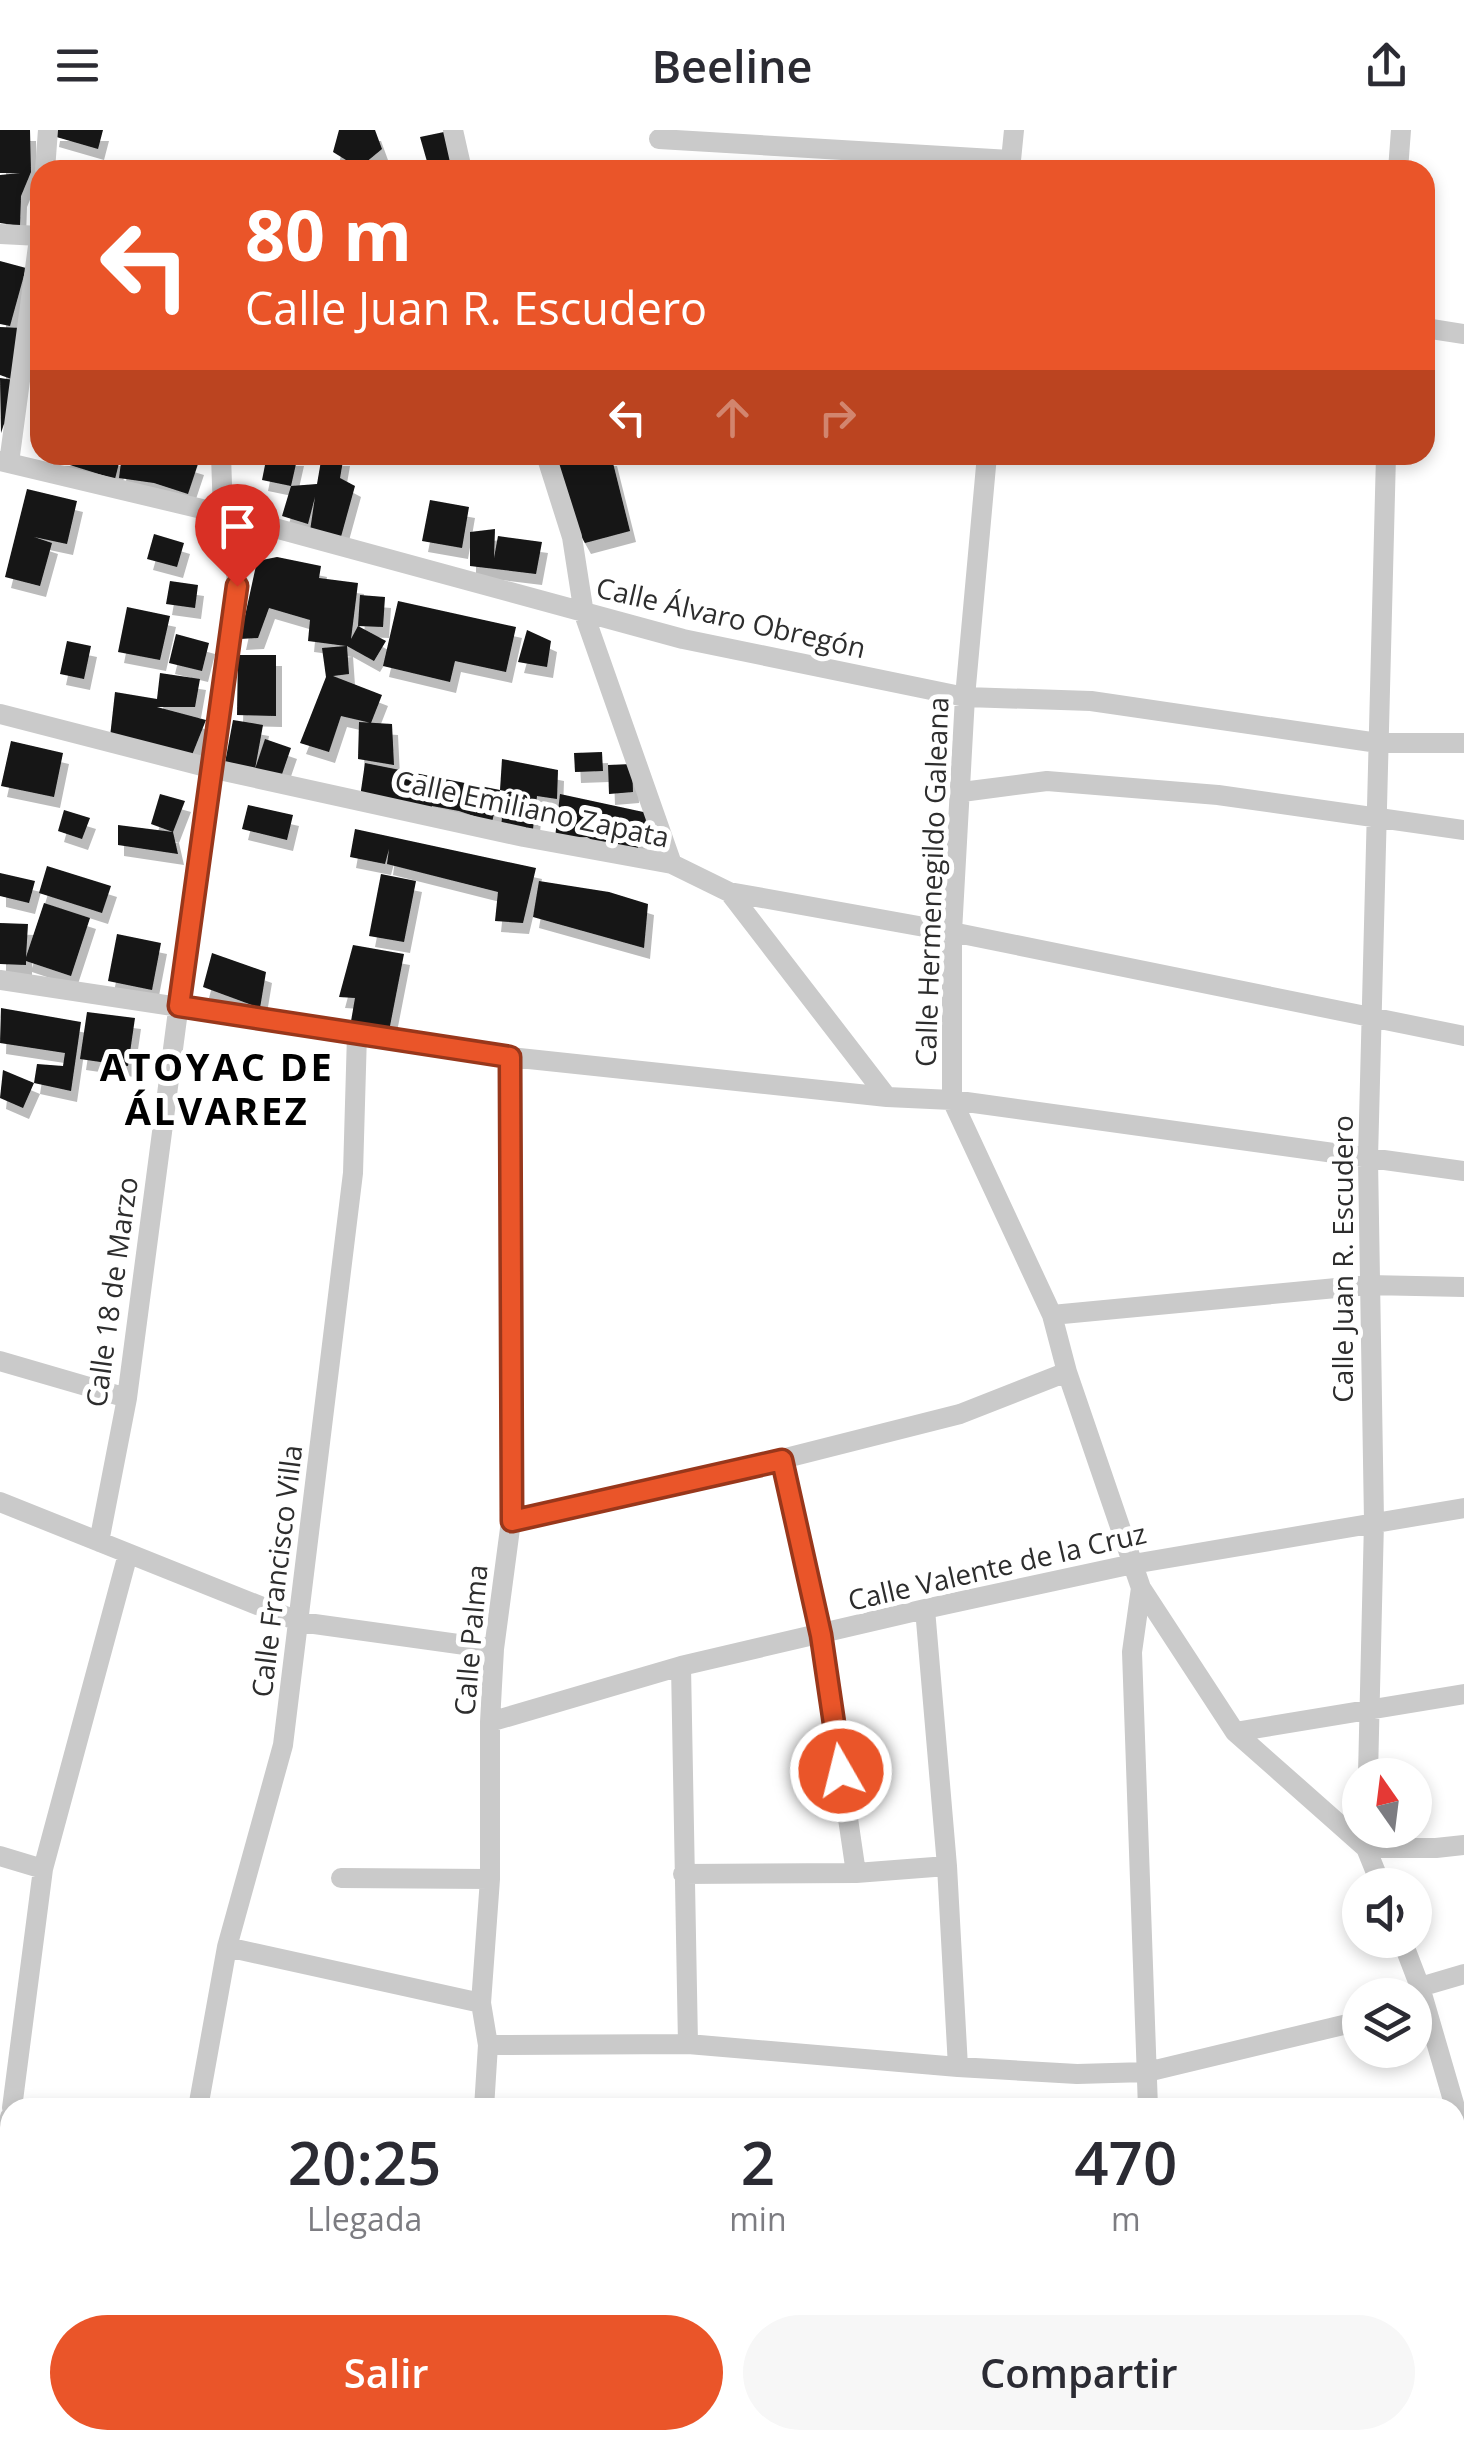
<!DOCTYPE html>
<html lang="es">
<head>
<meta charset="utf-8">
<style>
	body { margin:0; font-family:"Open Sans",sans-serif; background:#f7f7f7; color:#2b2b33; height:100vh; display:flex; flex-direction:column; font-size:38px; white-space:nowrap }
	* { box-sizing:border-box; margin:0 }
	p { font-size:32px; color:#7c7c81 }
	.icon { flex:none; width:55px; height:55px; fill:none; stroke:currentColor; stroke-width:2; stroke-linecap:round; stroke-linejoin:round }
	.map { position:relative; flex:1; overflow:hidden }
	.details { position:absolute; left:0px; top:1968px; width:1465px; height:352px; display:flex; flex-direction:column; background:#fff; border-radius:30px 30px 0 0; box-shadow:0 5px 15px #0003 }
	.details>* { flex:none }
	.banner { position:absolute; left:30px; top:30px; width:1405px; height:305px; border-radius:30px; box-shadow:0 5px 15px #0003; background:#ea5529; color:#fff; overflow:hidden }
	.needle { width:65px; rotate:346deg }
	.tools { position:absolute; left:1342px; top:1628px; display:grid; gap:20px }
	.tools a { display:grid; place-items:center; width:90px; height:90px; border-radius:50%; background:#fff; box-shadow:0 5px 15px #0003; font-size:50px }
	.pin { position:absolute; display:grid; place-items:center; width:85px; height:85px; color:#fff; margin:-102px -42px; border-radius:50% 50% 50% 0; rotate:-45deg; box-shadow:0 0 10px #0007 }
	.pin .icon { rotate:45deg }
	.me { position:absolute; width:110px; margin:-55px; rotate:352deg; stroke-linejoin:round; filter:drop-shadow(0 0 8px #0008) }
	.turn { display:flex; align-items:center; gap:35px; height:210px; padding:0 50px; font-size:45px }
	.turn .icon { width:130px; height:130px; stroke-width:2.5 }
	.turn b { display:block; font-size:70px; line-height:85px }
	.lanes { display:flex; align-items:center; height:95px; padding:0 50px; background:#0003; justify-content:center; gap:50px; direction:ltr }
	.lanes .off { opacity:.35 }
	.eta { display:flex; justify-content:space-evenly; align-items:center; height:170px; text-align:center }
	.eta b { font-size:60px; font-weight:600; line-height:70px }
	.button { display:flex; gap:20px; margin-top:auto; padding:20px 50px }
	.button a { flex:1; height:115px; border-radius:60px; background:#ea5529; color:#fff; font-size:40px; font-weight:600; line-height:115px; text-align:center }
	.button a+a { background:#f7f7f7; color:#2b2b33 }
	header { display:flex; justify-content:space-between; align-items:center; height:130px; padding:0 50px; background:#fff; font-size:45px; font-weight:600 }
	.map>svg:first-child { display:block }
	.building { fill:#141414; filter:url(#shadow) }
	.lines { fill:none; stroke-linecap:round; stroke-linejoin:round }
	.minor { stroke:#cacaca; stroke-width:20 }
	.route-casing { stroke:#98371b; stroke-width:25 }
	.route { stroke:#ea5529; stroke-width:18 }
	.labels { text-anchor:middle; stroke-width:10; stroke-linejoin:round; paint-order:stroke }
	.street-label { font-size:28px; fill:#2d2d2d; stroke:#fff }
	.district-label { font-size:38px; font-weight:bold; letter-spacing:2.5px; fill:#000; stroke:#fff }
</style>
</head>
<body>
<header><svg class="icon" aria-label="menu" viewBox="0 0 24 24"><path d="M4 6h16M4 12h16M4 18h16"/></svg>Beeline<svg class="icon" aria-label="share" viewBox="0 0 24 24"><path d="M12 15V3M7 8l5-5 5 5M5 13v7h14v-7"/></svg></header>
<div class="map">
<svg width="1464" height="2319" viewBox="0 0 1464 2319">
	<defs>
		<filter id="shadow"><feDropShadow dx="6" dy="11" stdDeviation="0" flood-color="#0004"/></filter>
	</defs>
	<rect width="100%" height="100%" fill="#fff"/>
	<path class="building" d="M 0,0 L 30,0 L 31,42 L 21,66 L 20,96 L 0,93 L 0,45 L 20,43 L 0,43 Z
		M 54,0 L 103,0 L 98,19 L 53,6 Z
		M 339,0 L 375,0 L 382,19 L 359,38 L 333,22 Z
		M 444,2 L 452,36 L 428,35 L 420,7 Z
		M 0,131 L 26,138 L 10,196 L 0,194 Z
		M 0,197 L 21,198 L 17,251 L 0,245 Z
		M 38,218 L 40,218 L 40,259 L 31,258 Z
		M 0,248 L 14,250 L 8,297 L 4,294 L 1,303 Z
		M 58,325 L 121,325 L 115,349 L 57,331 Z
		M 122,325 L 168,325 L 198,334 L 188,364 L 154,353 L 119,348 Z
		M 267,325 L 298,325 L 291,356 L 262,350 Z
		M 322,325 L 344,325 L 340,348 L 355,356 L 339,414 L 310,401 L 315,367 L 308,394 L 282,386 L 291,356 L 317,354 Z
		M 551,325 L 611,325 L 630,401 L 585,413 L 571,388 Z
		M 27,359 L 77,371 L 67,414 L 34,407 L 52,413 L 40,456 L 5,447 Z
		M 430,370 L 469,377 L 462,418 L 422,411 Z
		M 495,399 L 494,428 L 498,406 L 542,412 L 536,444 L 470,436 L 470,402 Z
		M 154,404 L 184,413 L 177,437 L 147,429 Z
		M 277,427 L 321,436 L 319,448 L 358,453 L 351,509 L 358,496 L 360,465 L 385,467 L 383,497 L 358,496 L 386,511 L 374,531 L 347,516 L 349,544 L 333,546 L 382,565 L 371,593 L 341,586 L 329,622 L 300,613 L 326,547 L 322,518 L 346,516 L 308,511 L 310,490 L 269,478 L 258,508 L 240,509 L 257,431 Z
		M 170,451 L 198,455 L 195,478 L 166,474 Z
		M 398,471 L 516,497 L 506,542 L 455,531 L 450,552 L 383,536 Z
		M 127,477 L 170,486 L 160,530 L 118,522 Z
		M 527,500 L 551,511 L 547,537 L 518,532 Z
		M 176,504 L 209,513 L 202,541 L 169,533 Z
		M 67,511 L 91,516 L 84,549 L 60,544 Z
		M 238,525 L 276,525 L 276,586 L 237,585 Z
		M 160,543 L 200,549 L 195,577 L 157,577 L 206,590 L 190,630 L 110,607 L 115,562 L 157,569 Z
		M 233,590 L 263,595 L 255,639 L 225,633 Z
		M 359,592 L 392,594 L 394,635 L 358,629 Z
		M 265,609 L 291,618 L 281,647 L 255,639 Z
		M 11,611 L 63,623 L 54,667 L 1,656 Z
		M 602,622 L 603,641 L 575,642 L 574,623 Z
		M 502,629 L 558,640 L 557,669 L 537,666 L 533,699 L 501,695 L 505,661 L 500,660 Z
		M 365,633 L 500,660 L 492,692 L 459,681 L 432,676 L 431,682 L 360,667 Z
		M 632,634 L 633,662 L 609,664 L 608,635 Z
		M 160,664 L 185,671 L 173,702 L 178,724 L 118,715 L 118,695 L 173,702 L 151,694 Z
		M 560,664 L 648,683 L 637,721 L 610,721 L 587,707 L 555,708 Z
		M 248,675 L 293,685 L 287,710 L 242,699 Z
		M 64,680 L 90,688 L 82,709 L 58,701 Z
		M 355,699 L 536,738 L 523,793 L 495,791 L 498,762 L 387,734 L 389,719 L 385,734 L 350,727 Z
		M 47,736 L 111,756 L 102,783 L 39,763 Z
		M 0,743 L 35,751 L 29,773 L 0,766 Z
		M 381,744 L 416,751 L 404,812 L 369,806 Z
		M 539,751 L 609,762 L 648,774 L 644,818 L 533,787 Z
		M 44,773 L 90,788 L 71,846 L 26,831 L 26,835 L 0,834 L 0,793 L 28,794 L 26,827 Z
		M 117,804 L 161,813 L 152,860 L 108,851 Z
		M 353,815 L 404,824 L 389,901 L 350,897 L 355,868 L 339,867 Z
		M 212,823 L 266,842 L 260,878 L 203,857 Z
		M 1,878 L 81,892 L 71,961 L 34,953 L 37,934 L 63,936 L 65,923 L 0,913 Z
		M 87,882 L 135,888 L 128,936 L 80,929 Z
		M 3,940 L 34,953 L 23,978 L 0,968 Z"/>
	<g class="lines">
		<path class="minor" d="M 453,0 L 462,40
			M 659,9 L 1010,30
			M 45,40 L 48,0
			M 1010,40 L 1014,0
			M 1398,40 L 1401,0
			M 0,104 L 40,106
			M 1425,198 L 1464,204
			M 546,325 L 572,407 L 584,484 L 672,734
			M 987,325 L 965,567 L 952,802 L 952,970 L 1052,1185 L 1067,1242 L 1141,1458 L 1235,1602 L 1366,1718
			M 0,331 L 223,384 L 683,509 L 965,567 L 1091,571 L 1378,613 L 1464,613
			M 9,333 L 40,101
			M 0,584 L 210,638 L 524,707 L 672,734 L 729,762 L 952,802 L 1464,906
			M 962,662 L 1047,651 L 1218,665 L 1464,700
			M 729,762 L 887,967
			M 0,850 L 510,927 L 887,967 L 952,970 L 1464,1041
			M 1052,1185 L 1368,1155 L 1464,1157
			M 0,1231 L 127,1268
			M 782,1329 L 821,1505 L 856,1743
			M 0,1372 L 300,1492 L 494,1519
			M 511,1391 L 782,1329 L 960,1284 L 1067,1242
			M 99,1412 L 127,1268 L 210,638 L 237,456 L 233,410 L 223,384 L 221,325
			M 1141,1458 L 1132,1522 L 1148,1978
			M 925,1479 L 947,1736 L 958,1937
			M 681,1536 L 688,1914
			M 490,1592 L 681,1536 L 925,1479 L 1133,1434 L 1464,1378
			M 1235,1602 L 1464,1564
			M 1368,1645 L 1374,1391 L 1368,1029 L 1386,325
			M 1367,1710 L 1366,1718 L 1381,1755
			M 1366,1718 L 1436,1718 L 1464,1715
			M 0,1726 L 43,1739
			M 683,1744 L 856,1743 L 947,1736
			M 341,1748 L 490,1749
			M 1402,1810 L 1420,1857 L 1464,2008
			M 227,1817 L 481,1873
			M 1420,1857 L 1464,1844
			M 488,1915 L 688,1914 L 958,1937 L 1077,1944 L 1147,1942 L 1360,1891
			M 12,1978 L 43,1739 L 128,1424
			M 198,1978 L 227,1817 L 283,1615 L 353,1043 L 357,904
			M 484,1978 L 488,1915 L 481,1873 L 490,1749 L 490,1592 L 494,1519 L 511,1391 L 510,927
			M 0,2049 L 10,1987
			M 1455,2053 L 1464,2050
			M 1455,2290 L 1463,2319
			M 596,2310 L 596,2319
			M 1339,2310 L 1341,2319
			M 108,2319 L 112,2310
			M 484,2319 L 486,2310"/>
	</g>
	<g class="lines">
		<g class="route-casing">
			<path id="route" d="M 237,456 L 179,876 L 510,927 L 512,1391 L 782,1330 L 821,1505 L 841,1641"/>
		</g>
		<use href="#route" class="route"/>
	</g>
	<g class="labels">
		<g class="street-label">
			<text transform="translate(731 488) rotate(13)" y="10">Calle Álvaro Obregón</text>
			<text transform="translate(532 679) rotate(12)" y="10">Calle Emiliano Zapata</text>
			<text transform="translate(932 752) rotate(-88)" y="10">Calle Hermenegildo Galeana</text>
			<text transform="translate(1343 1129) rotate(-90)" y="10">Calle Juan R. Escudero</text>
			<text transform="translate(112 1162) rotate(-82)" y="10">Calle 18 de Marzo</text>
			<text transform="translate(997 1437) rotate(-13)" y="10">Calle Valente de la Cruz</text>
			<text transform="translate(277 1441) rotate(-83)" y="10">Calle Francisco Villa</text>
			<text transform="translate(471 1510) rotate(-85)" y="10">Calle Palma</text>
		</g>
		<g class="district-label">
			<text x="217" y="951">ATOYAC DE<tspan x="217" dy="44">ÁLVAREZ</tspan></text>
		</g>
	</g>
</svg>
<div class="tools">
<a><svg class="needle" viewBox="-14 -14 28 28"><path d="M0-13l5 13h-10z" fill="#e53935"/><path d="M0 13l5-13h-10z" fill="#7c7c81"/></svg></a>
<a><svg class="icon" aria-label="sound" viewBox="0 0 24 24"><path d="M4 9h4l5-4v14l-5-4H4zM17 9q2 3 0 6"/></svg></a>
<a><svg class="icon" aria-label="layers" viewBox="0 0 24 24"><path d="M12 4l9 5-9 5-9-5zM3 14l9 5 9-5"/></svg></a>
</div>
<div class="pin" style="left:237px;top:456px;background:#d93025"><svg class="icon" aria-label="arrive" viewBox="0 0 24 24"><path d="M6 21V4h12l-3 4 3 4H6"/></svg></div>
<svg class="me" style="left:841px;top:1641px" viewBox="-20 -20 40 40"><circle r="17" fill="#ea5529" stroke="#fff" stroke-width="3"/><path d="M0-11L8 9 0 5-8 9z" fill="#fff"/></svg>
<div class="banner">
<div class="turn"><svg class="icon" aria-label="left" viewBox="0 0 24 24"><path d="M17 20v-9H6M10 6l-5 5 5 5"/></svg><div><b>80 m</b>Calle Juan R. Escudero</div></div>
<div class="lanes"><svg class="icon" aria-label="left" viewBox="0 0 24 24"><path d="M17 20v-9H6M10 6l-5 5 5 5"/></svg><svg class="icon off" aria-label="ahead" viewBox="0 0 24 24"><path d="M12 20V5M6 11l6-6 6 6"/></svg><svg class="icon off" aria-label="right" viewBox="0 0 24 24"><path d="M7 20v-9h11M14 6l5 5-5 5"/></svg></div>
</div>
<section class="details">
<div class="eta">
<div><b>20:25</b><p>Llegada</p></div>
<div><b>2</b><p>min</p></div>
<div><b>470</b><p>m</p></div>
</div>
<div class="button"><a>Salir</a><a>Compartir</a></div>
</section>
</div>
</body>
</html>
